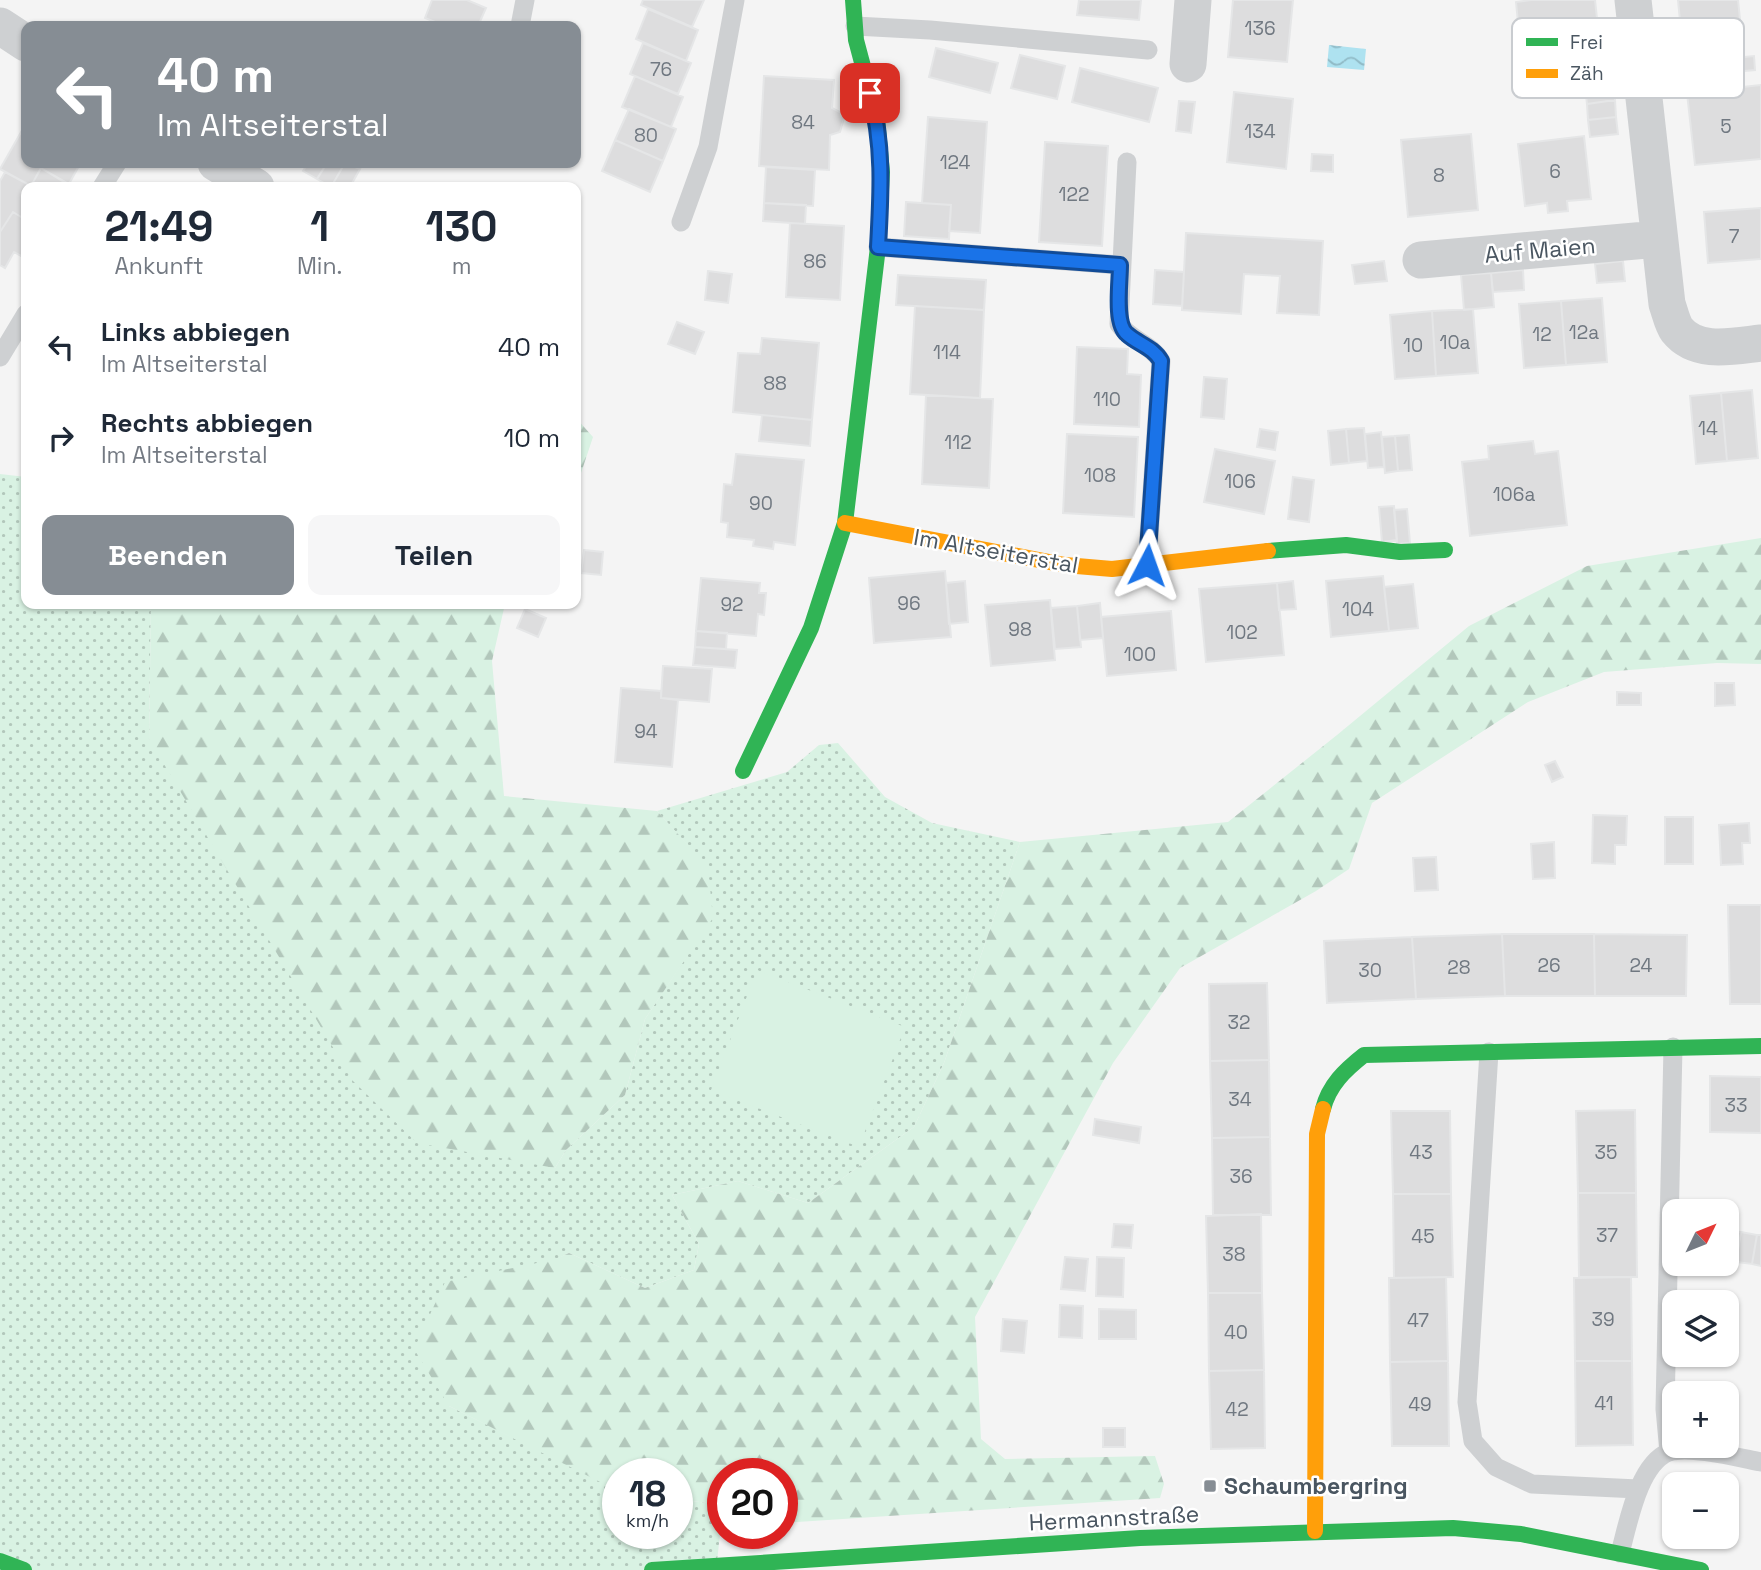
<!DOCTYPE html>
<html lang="de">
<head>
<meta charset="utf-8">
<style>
	body { margin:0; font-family:"Space Grotesk",sans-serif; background:#f6f6f7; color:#1f2937; height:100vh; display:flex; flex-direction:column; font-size:26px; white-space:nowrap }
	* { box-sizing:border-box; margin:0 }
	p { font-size:23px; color:#747a83 }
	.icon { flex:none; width:38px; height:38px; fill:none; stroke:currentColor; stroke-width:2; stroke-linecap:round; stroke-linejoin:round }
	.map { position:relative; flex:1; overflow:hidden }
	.sheet { position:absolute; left:21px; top:182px; width:560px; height:427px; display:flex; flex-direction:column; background:#fff; border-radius:14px; box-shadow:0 2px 5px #0004 }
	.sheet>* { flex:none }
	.top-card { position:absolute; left:21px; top:21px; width:560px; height:147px; border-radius:14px; box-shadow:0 2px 5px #0004; background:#868d94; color:#fff; overflow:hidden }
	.needle { width:46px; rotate:47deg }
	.buttons { position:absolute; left:1662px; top:1199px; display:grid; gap:14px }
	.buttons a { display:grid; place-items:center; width:77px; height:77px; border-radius:14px; background:#fff; box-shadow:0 2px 5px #0004; font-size:35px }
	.speed { position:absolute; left:602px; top:1458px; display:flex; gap:14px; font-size:35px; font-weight:700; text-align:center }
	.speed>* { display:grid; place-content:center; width:91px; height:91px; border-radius:50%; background:#fff; box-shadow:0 2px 5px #0004; line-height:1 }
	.speed small { font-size:18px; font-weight:400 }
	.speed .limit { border:10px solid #d22; background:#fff; color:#111 }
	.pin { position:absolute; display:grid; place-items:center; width:60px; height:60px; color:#fff; margin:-30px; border-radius:14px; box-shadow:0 4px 10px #0006 }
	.me { position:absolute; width:77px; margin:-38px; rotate:4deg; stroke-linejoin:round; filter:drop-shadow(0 0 5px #0008) }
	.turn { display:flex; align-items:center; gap:24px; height:147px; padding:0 21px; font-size:32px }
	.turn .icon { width:91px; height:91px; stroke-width:2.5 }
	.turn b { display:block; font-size:49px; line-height:60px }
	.eta { display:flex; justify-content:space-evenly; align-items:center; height:119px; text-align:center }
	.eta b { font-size:42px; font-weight:800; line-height:49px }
	.cta { display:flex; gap:14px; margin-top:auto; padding:14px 21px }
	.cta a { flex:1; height:80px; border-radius:14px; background:#868d94; color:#fff; font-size:28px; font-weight:800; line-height:80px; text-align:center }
	.cta a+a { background:#f6f6f7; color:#1f2937 }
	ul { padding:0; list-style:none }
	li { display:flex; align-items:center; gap:21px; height:91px; padding:0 21px }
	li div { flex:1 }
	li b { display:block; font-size:26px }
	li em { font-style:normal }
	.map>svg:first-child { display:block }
	.grass { fill:url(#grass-dots) }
	.forest { fill:url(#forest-firs) }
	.pitch { fill:#d9f2e3 }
	.water { fill:url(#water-waves) }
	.building { fill:#ddddde; stroke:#e5e6e7; stroke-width:2 }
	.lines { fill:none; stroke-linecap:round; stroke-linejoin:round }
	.lane { stroke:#ced0d2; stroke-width:19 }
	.street { stroke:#ced0d2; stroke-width:37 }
	.fast { stroke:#30b455; stroke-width:16 }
	.slow { stroke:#ff9f0a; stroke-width:16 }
	.route-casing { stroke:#114b97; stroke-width:18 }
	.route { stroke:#1a73e8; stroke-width:12 }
	.poi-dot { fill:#868d94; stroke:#fff; stroke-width:2.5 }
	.labels { text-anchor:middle; stroke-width:5; stroke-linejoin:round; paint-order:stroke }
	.number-label { font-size:19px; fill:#707881 }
	.street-label { font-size:23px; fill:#4a5661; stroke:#fff }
	.poi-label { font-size:23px; font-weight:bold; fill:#4a5661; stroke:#fff; text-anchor:start }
	.key { fill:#fff; stroke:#c9ccd0; stroke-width:2 }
	.key-label { font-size:19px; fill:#4a5661 }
</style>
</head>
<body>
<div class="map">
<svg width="1761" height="1570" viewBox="0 0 1761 1570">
	<defs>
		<pattern id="grass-dots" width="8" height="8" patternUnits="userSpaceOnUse" patternTransform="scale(1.75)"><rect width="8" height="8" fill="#d9f2e3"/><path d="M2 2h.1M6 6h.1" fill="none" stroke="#b2c7bb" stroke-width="1.8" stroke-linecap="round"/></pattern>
		<pattern id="forest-firs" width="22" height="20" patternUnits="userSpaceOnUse" patternTransform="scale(1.75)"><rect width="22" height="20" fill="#d9f2e3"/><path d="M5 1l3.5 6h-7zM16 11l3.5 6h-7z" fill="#b2c7bb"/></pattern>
		<pattern id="water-waves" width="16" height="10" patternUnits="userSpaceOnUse" patternTransform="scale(1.75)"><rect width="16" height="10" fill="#aee2f0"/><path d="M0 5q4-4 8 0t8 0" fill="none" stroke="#90bac6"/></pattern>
	</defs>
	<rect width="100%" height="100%" fill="#f4f4f4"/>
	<path class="grass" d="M 0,474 L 26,477 L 26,604 L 151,604 L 149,739 L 555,1168 L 566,1150 L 625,1095 L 645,1019 L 712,918 L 707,867 L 657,811 L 787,772 L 819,745 L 838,743 L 885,797 L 932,823 L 1020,842 L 944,1063 L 914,1127 L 808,1203 L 738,1181 L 672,1195 L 699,1244 L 694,1270 L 645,1288 L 569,1253 L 557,1259 L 449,1406 L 618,1490 L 618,1533 L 677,1533 L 677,1499 L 707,1503 L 721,1526 L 716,1570 L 0,1570 Z"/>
	<path class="forest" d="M 576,418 L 593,437 L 576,488 Z
		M 1761,538 L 1761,664 L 1717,663 L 1604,672 L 1528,702 L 1372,803 L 1349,869 L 1316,891 L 1180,968 L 1113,1063 L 975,1317 L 981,1439 L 1005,1459 L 1155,1456 L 1164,1484 L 1160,1498 L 782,1523 L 782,1474 L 723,1474 L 723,1526 L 721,1526 L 707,1503 L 677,1499 L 677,1474 L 618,1474 L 618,1490 L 614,1489 L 449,1406 L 414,1349 L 445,1282 L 556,1259 L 569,1253 L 645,1288 L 694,1270 L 699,1244 L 672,1195 L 738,1181 L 808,1203 L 914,1127 L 944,1063 L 1020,842 L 1228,822 L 1337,735 L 1469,626 L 1587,566 Z
		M 151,604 L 505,604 L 492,661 L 504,796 L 657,811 L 708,867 L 713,918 L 645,1019 L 625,1095 L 566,1150 L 555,1168 L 417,1143 L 353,1081 L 149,739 Z"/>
	<path class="pitch" d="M 757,970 L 905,1027 L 859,1147 L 711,1090 Z"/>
	<path class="water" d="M 1329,45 L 1366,49 L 1364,70 L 1327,67 Z"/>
	<path class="building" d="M 432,0 L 467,0 L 486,8 L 478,26 L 445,26 L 425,18 Z
		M 643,0 L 704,0 L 692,27 L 641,5 Z
		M 1079,0 L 1141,0 L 1139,20 L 1077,15 Z
		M 1233,0 L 1293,0 L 1287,62 L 1228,57 Z
		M 1531,0 L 1595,0 L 1602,64 L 1523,72 L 1516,2 Z
		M 1678,0 L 1738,0 L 1744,58 L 1684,63 Z
		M 648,9 L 698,30 L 686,61 L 636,39 Z
		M 643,43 L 691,63 L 678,94 L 630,74 Z
		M 936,48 L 998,63 L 990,93 L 929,77 Z
		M 1020,55 L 1065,66 L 1057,99 L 1011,88 Z
		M 1754,56 L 1755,70 L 1723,73 L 1722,59 Z
		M 1080,68 L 1158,88 L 1149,122 L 1072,102 Z
		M 635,76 L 683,97 L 671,127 L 622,107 Z
		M 764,76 L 834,80 L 832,108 L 840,112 L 844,118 L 840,132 L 830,135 L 829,170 L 759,166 Z
		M 1613,84 L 1615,100 L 1587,104 L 1585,87 Z
		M 1761,85 L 1761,159 L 1695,165 L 1687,93 Z
		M 1234,92 L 1293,99 L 1286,169 L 1227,162 Z
		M 1615,100 L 1616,117 L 1588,120 L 1587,104 Z
		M 1179,101 L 1195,102 L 1191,133 L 1176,131 Z
		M 629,109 L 676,129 L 663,161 L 615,140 Z
		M 928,117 L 987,122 L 980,233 L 949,231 L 951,205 L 922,203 Z
		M 1616,117 L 1618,134 L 1590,137 L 1588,120 Z
		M 25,125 L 26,163 L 77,163 L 80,164 L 69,184 L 41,168 L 31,186 L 0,169 Z
		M 1471,134 L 1478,210 L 1408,217 L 1401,140 Z
		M 1584,136 L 1591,199 L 1567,201 L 1568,211 L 1548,213 L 1547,203 L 1525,206 L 1518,144 Z
		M 615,140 L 663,161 L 650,192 L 602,171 Z
		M 1045,142 L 1108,146 L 1102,246 L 1039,242 Z
		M 1312,154 L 1333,155 L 1333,172 L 1311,171 Z
		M 308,163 L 327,163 L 317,179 L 303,171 Z
		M 327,163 L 345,163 L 331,187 L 317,179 Z
		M 345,163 L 360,169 L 350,187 L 331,187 Z
		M 766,167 L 815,170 L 813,206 L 764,203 Z
		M 41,168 L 72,187 L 26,187 L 26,220 L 13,212 L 0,232 L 0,181 L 5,172 L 31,186 Z
		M 906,202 L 951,205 L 949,239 L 904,236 Z
		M 764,203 L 806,205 L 805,224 L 763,221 Z
		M 1761,208 L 1761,259 L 1708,263 L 1704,212 Z
		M 13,212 L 26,220 L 26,251 L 23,257 L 14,252 L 5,268 L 0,265 L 0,232 Z
		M 790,223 L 844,226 L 840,300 L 786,297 Z
		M 1186,233 L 1323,241 L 1319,315 L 1277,313 L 1280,276 L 1244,274 L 1241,314 L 1182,310 Z
		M 1384,261 L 1387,281 L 1355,284 L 1352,265 Z
		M 1623,261 L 1625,281 L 1597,283 L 1595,264 Z
		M 1155,270 L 1184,272 L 1182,306 L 1153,304 Z
		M 1523,270 L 1524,290 L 1493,292 L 1491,273 Z
		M 708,271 L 732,274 L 728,303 L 705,300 Z
		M 1491,273 L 1494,307 L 1464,310 L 1461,275 Z
		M 898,275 L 986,280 L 984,310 L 896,305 Z
		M 1602,298 L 1607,362 L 1566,365 L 1561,301 Z
		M 1561,301 L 1566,365 L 1524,368 L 1519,304 Z
		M 915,306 L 984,310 L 980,398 L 910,394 Z
		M 1473,309 L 1478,373 L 1436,376 L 1432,311 Z
		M 1432,311 L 1436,376 L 1395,379 L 1390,315 Z
		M 677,322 L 704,332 L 695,354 L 668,344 Z
		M 762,338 L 819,343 L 812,420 L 733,412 L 738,353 L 760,354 Z
		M 1077,347 L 1128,349 L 1127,374 L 1141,375 L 1139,427 L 1074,424 Z
		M 1204,377 L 1227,379 L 1224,419 L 1201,417 Z
		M 1752,390 L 1758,458 L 1727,461 L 1721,393 Z
		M 1721,393 L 1727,461 L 1696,464 L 1690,396 Z
		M 926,395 L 993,399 L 989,488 L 922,484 Z
		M 762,415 L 812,420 L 810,446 L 759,441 Z
		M 1364,428 L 1367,461 L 1349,463 L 1346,429 Z
		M 1260,429 L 1278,432 L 1275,450 L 1257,447 Z
		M 1346,429 L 1349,463 L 1331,465 L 1328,431 Z
		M 1381,432 L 1384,467 L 1368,468 L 1365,434 Z
		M 1067,434 L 1138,437 L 1134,517 L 1063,513 Z
		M 1409,435 L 1412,470 L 1398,471 L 1395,436 Z
		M 1395,436 L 1398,471 L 1385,473 L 1382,437 Z
		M 1533,441 L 1535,454 L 1558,451 L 1567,525 L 1470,536 L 1462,462 L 1489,459 L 1488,446 Z
		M 1215,449 L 1275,461 L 1264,514 L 1204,502 Z
		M 736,454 L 804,460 L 795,545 L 774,542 L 773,549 L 753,546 L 754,540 L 727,537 L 728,523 L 721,522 L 724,484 L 732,485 Z
		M 1293,477 L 1314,480 L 1309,522 L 1288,519 Z
		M 1394,506 L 1397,540 L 1382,542 L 1379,507 Z
		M 1407,509 L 1410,543 L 1397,544 L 1394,510 Z
		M 584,550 L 603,552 L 601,575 L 581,573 Z
		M 945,571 L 951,637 L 874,643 L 869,578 Z
		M 1383,576 L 1389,631 L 1331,637 L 1326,581 Z
		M 701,578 L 760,583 L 759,593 L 766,593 L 764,615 L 758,614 L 756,636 L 696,631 Z
		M 965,581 L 968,622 L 949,624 L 946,583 Z
		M 1293,581 L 1296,609 L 1279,610 L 1277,583 Z
		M 1277,583 L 1284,655 L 1206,662 L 1199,589 Z
		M 1413,584 L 1418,628 L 1389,631 L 1384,587 Z
		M 1050,600 L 1055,660 L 991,666 L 985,605 Z
		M 1100,603 L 1103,638 L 1080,640 L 1077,606 Z
		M 1077,606 L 1081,647 L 1055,649 L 1051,608 Z
		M 525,609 L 546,618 L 538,637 L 517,628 Z
		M 1171,611 L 1176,670 L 1107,676 L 1101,617 Z
		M 696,631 L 727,633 L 726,649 L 695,647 Z
		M 695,647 L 737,650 L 735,668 L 693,665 Z
		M 663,666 L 712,669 L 709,702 L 661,698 Z
		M 1715,683 L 1734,683 L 1735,705 L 1715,706 Z
		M 621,688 L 661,691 L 661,698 L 678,700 L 672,767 L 615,762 Z
		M 1617,692 L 1641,693 L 1641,705 L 1617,705 Z
		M 1555,761 L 1563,777 L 1552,782 L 1545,765 Z
		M 1593,815 L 1627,816 L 1626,845 L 1615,845 L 1615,864 L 1592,863 Z
		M 1665,817 L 1693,817 L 1693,864 L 1665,864 Z
		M 1749,823 L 1750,843 L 1742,843 L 1743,864 L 1721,865 L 1719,825 Z
		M 1554,842 L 1555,878 L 1533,879 L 1531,844 Z
		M 1436,857 L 1438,890 L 1415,891 L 1413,858 Z
		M 1728,905 L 1761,905 L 1761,1004 L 1730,1004 Z
		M 1502,934 L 1594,934 L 1595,996 L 1505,996 Z
		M 1502,934 L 1505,996 L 1416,999 L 1412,937 Z
		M 1594,934 L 1687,935 L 1686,996 L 1595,996 Z
		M 1412,937 L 1416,999 L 1327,1003 L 1324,941 Z
		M 1267,983 L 1269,1060 L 1210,1061 L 1209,984 Z
		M 1269,1060 L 1270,1137 L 1212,1138 L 1210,1061 Z
		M 1710,1076 L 1761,1077 L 1761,1133 L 1710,1132 Z
		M 1635,1110 L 1636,1193 L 1578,1193 L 1576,1111 Z
		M 1391,1111 L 1450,1111 L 1451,1194 L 1393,1194 Z
		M 1095,1119 L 1141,1127 L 1139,1143 L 1093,1135 Z
		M 1270,1137 L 1271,1215 L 1213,1215 L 1212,1138 Z
		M 1578,1193 L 1636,1193 L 1637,1277 L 1579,1277 Z
		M 1393,1194 L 1451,1194 L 1453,1277 L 1394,1278 Z
		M 1261,1214 L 1262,1293 L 1208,1293 L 1206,1216 Z
		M 1114,1224 L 1133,1225 L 1131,1248 L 1112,1247 Z
		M 1727,1230 L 1741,1232 L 1736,1262 L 1727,1260 Z
		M 1741,1232 L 1757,1235 L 1752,1264 L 1736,1262 Z
		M 1757,1235 L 1761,1235 L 1761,1266 L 1752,1264 Z
		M 1065,1257 L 1088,1259 L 1085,1291 L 1061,1289 Z
		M 1097,1257 L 1124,1258 L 1123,1297 L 1096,1296 Z
		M 1446,1277 L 1448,1361 L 1390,1362 L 1389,1278 Z
		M 1631,1277 L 1632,1361 L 1575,1361 L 1574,1278 Z
		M 1208,1293 L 1262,1293 L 1264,1370 L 1209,1371 Z
		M 1060,1305 L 1083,1306 L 1082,1338 L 1059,1337 Z
		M 1099,1309 L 1136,1310 L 1136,1339 L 1099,1339 Z
		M 1003,1319 L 1027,1321 L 1024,1353 L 1001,1351 Z
		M 1448,1361 L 1449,1446 L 1392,1446 L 1390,1362 Z
		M 1575,1361 L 1632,1361 L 1633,1445 L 1576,1446 Z
		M 1264,1370 L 1265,1448 L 1211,1449 L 1209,1371 Z
		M 1103,1428 L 1125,1428 L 1125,1447 L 1103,1447 Z"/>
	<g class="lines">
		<path class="lane" d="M 520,26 L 525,0
			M 855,26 L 930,30 L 1148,50
			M 1127,162 L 1119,324 C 1130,340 1151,344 1161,361 L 1147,565
			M 102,187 L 117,163
			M 681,222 L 708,147 L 735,0
			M 878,247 L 1120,265
			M 0,357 L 26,314
			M 1489,1052 L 1467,1402 L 1473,1441 L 1496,1467 L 1532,1484 L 1638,1489
			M 1669,1452 L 1665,1409 L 1673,1047
			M 1620,1553 C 1628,1525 1638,1464 1669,1452 C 1689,1445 1740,1458 1761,1462"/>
		<path class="street" d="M 1633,0 L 1667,304 C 1670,312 1672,323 1677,330 C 1697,355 1734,346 1761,343
			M 0,26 L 26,43
			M 1188,64 L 1193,0
			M 216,163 L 256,187
			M 1421,260 L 1658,239"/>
		<path class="fast" d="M 1268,551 L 1346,545 L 1400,552 L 1445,550
			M 743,771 L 811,628 L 845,523 L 878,247 L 882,172 L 877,119 L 856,40 L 853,0
			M 1323,1109 C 1329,1085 1345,1070 1364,1055 L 1761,1046
			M 0,1561 L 24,1570
			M 652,1570 L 1140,1538 L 1453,1528 L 1521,1534 L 1701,1570"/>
		<path class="slow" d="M 845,523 L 1065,565 L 1112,569 L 1268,551
			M 1315,1531 L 1317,1134 L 1323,1109"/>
	</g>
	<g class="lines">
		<g class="route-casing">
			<path id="route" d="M 870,93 C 884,146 881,193 878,247 L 1120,265 C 1120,283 1114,323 1127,334 C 1138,344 1153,347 1161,361 L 1147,565"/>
		</g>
		<use href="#route" class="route"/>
	</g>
	<rect class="poi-dot" x="1203" y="1479" width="14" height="14" rx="3.5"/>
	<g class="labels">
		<g class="number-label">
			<text x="1260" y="35">136</text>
			<text x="661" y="76">76</text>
			<text x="803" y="129">84</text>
			<text x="1726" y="133">5</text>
			<text x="1260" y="138">134</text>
			<text x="646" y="142">80</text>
			<text x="955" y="169">124</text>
			<text x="1555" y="178">6</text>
			<text x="1439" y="182">8</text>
			<text x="1074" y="201">122</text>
			<text x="1734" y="243">7</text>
			<text x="815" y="268">86</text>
			<text x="1584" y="339">12a</text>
			<text x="1542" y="341">12</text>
			<text x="1455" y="349">10a</text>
			<text x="1413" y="352">10</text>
			<text x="947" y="359">114</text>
			<text x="775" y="390">88</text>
			<text x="1107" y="406">110</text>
			<text x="1708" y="435">14</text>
			<text x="958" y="449">112</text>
			<text x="1100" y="482">108</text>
			<text x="1240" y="488">106</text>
			<text x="1514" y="501">106a</text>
			<text x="761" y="510">90</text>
			<text x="909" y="610">96</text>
			<text x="732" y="611">92</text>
			<text x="1358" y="616">104</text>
			<text x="1020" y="636">98</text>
			<text x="1242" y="639">102</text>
			<text x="1140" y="661">100</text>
			<text x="646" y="738">94</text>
			<text x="1549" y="972">26</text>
			<text x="1641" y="972">24</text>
			<text x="1459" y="974">28</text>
			<text x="1370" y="977">30</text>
			<text x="1239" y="1029">32</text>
			<text x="1240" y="1106">34</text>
			<text x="1736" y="1112">33</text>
			<text x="1421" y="1159">43</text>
			<text x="1606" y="1159">35</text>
			<text x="1241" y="1183">36</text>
			<text x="1607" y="1242">37</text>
			<text x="1423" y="1243">45</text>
			<text x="1234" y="1261">38</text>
			<text x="1603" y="1326">39</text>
			<text x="1418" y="1327">47</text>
			<text x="1236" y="1339">40</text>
			<text x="1604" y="1410">41</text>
			<text x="1420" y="1411">49</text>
			<text x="1237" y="1416">42</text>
		</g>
		<g class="street-label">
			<text transform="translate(1540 250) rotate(-5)" y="8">Auf Maien</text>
			<text transform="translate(996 551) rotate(10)" y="8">Im Altseiterstal</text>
			<text transform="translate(1114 1518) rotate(-3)" y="8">Hermannstraße</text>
		</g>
		<g class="poi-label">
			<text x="1224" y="1494">Schaumbergring</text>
		</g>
	</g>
	<rect x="1512" y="18" width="232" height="80" rx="10" class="key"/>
	<rect x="1526" y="38" width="32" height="8" fill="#30b455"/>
	<rect x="1526" y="69" width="32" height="9" fill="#ff9f0a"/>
	<g class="key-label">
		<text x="1570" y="49">Frei</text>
		<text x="1570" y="80">Zäh</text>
	</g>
</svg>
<div class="buttons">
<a><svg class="needle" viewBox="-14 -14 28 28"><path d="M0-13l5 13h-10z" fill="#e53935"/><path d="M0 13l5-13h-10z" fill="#747a83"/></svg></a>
<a><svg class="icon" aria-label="layers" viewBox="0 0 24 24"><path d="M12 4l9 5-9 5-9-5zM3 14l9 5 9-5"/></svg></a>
<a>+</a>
<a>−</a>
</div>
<div class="speed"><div>18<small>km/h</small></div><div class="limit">20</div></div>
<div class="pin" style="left:870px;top:93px;background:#d93025"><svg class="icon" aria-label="arrive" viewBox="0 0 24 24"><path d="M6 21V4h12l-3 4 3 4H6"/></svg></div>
<svg class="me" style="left:1147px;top:565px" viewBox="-20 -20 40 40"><path d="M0-17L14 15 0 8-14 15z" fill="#1a73e8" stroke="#fff" stroke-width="4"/></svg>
<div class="top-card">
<div class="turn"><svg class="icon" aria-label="left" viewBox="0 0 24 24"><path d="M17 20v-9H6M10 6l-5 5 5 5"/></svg><div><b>40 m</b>Im Altseiterstal</div></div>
</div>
<section class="sheet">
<div class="eta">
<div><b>21:49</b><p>Ankunft</p></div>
<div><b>1</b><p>Min.</p></div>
<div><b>130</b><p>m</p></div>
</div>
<ul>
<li><svg class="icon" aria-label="left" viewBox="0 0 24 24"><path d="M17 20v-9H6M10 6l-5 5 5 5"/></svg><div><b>Links abbiegen</b><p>Im Altseiterstal</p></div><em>40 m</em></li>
<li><svg class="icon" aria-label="right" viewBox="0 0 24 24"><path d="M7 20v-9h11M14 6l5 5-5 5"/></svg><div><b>Rechts abbiegen</b><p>Im Altseiterstal</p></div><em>10 m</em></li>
</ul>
<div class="cta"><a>Beenden</a><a>Teilen</a></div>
</section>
</div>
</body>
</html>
